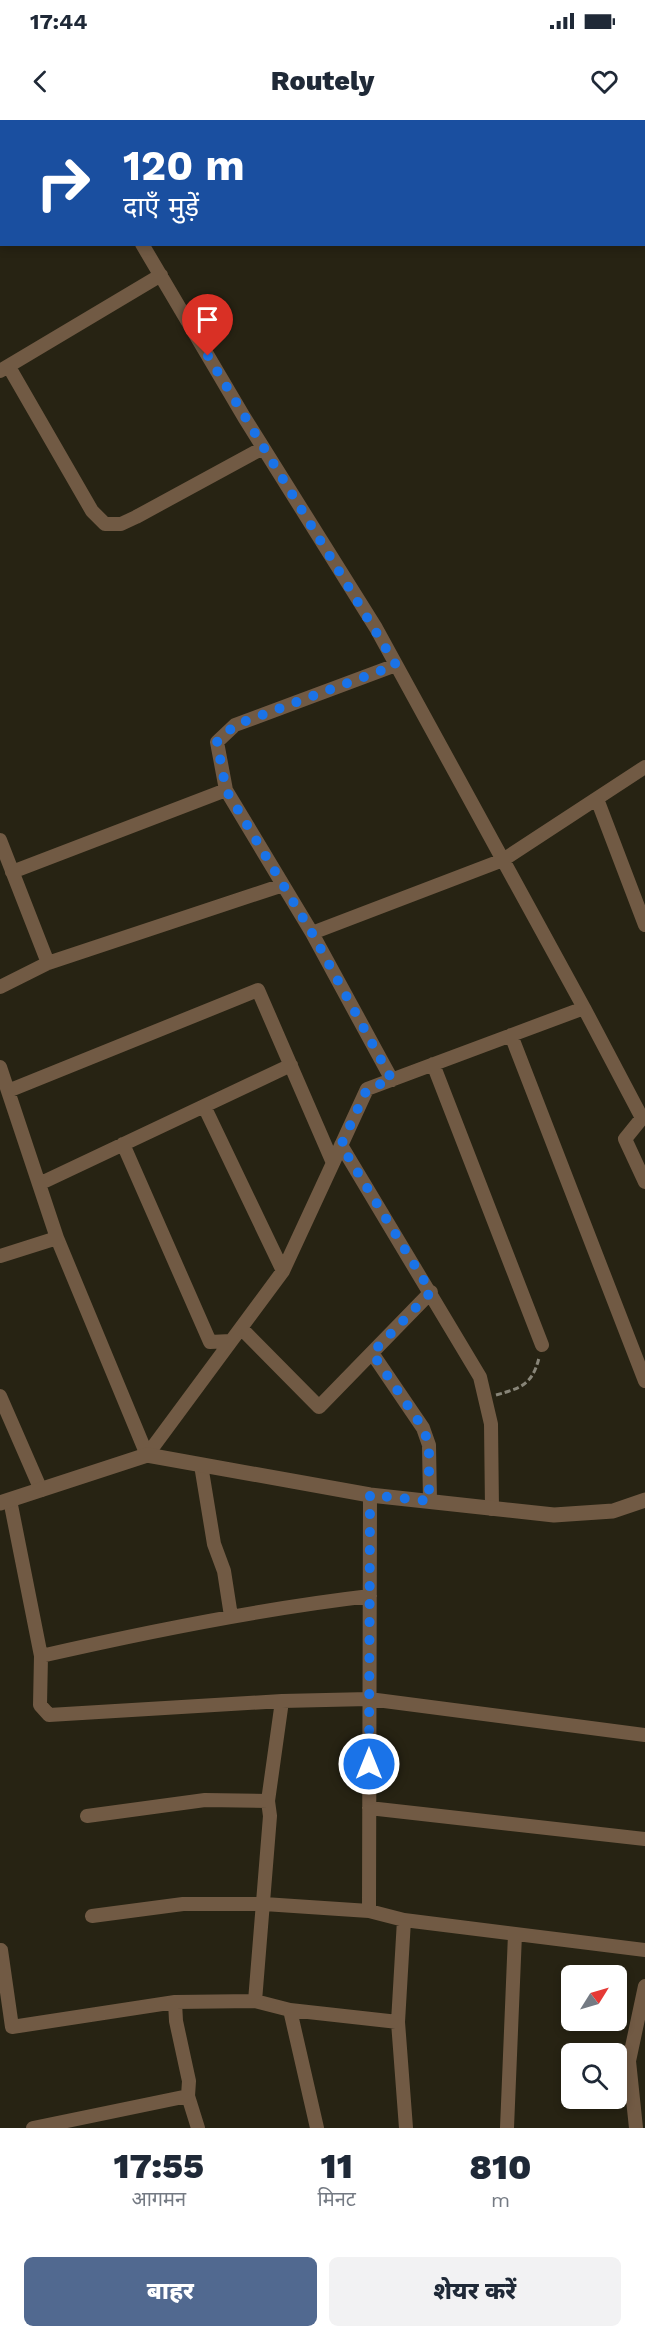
<!DOCTYPE html>
<html lang="hi">
<head>
<meta charset="utf-8">
<style>
	body { margin:0; font-family:"Work Sans","Noto Sans Devanagari",sans-serif; background:#f2f2f3; color:#1f2937; height:100vh; display:flex; flex-direction:column; font-size:22px; white-space:nowrap }
	* { box-sizing:border-box; margin:0 }
	p { font-size:20px; color:#747a83 }
	.icon { flex:none; width:33px; height:33px; fill:none; stroke:currentColor; stroke-width:2; stroke-linecap:round; stroke-linejoin:round }
	.map { position:relative; height:2008px; overflow:hidden }
	.side { display:flex; flex-direction:column; background:#fff; flex:1 }
	.side>* { flex:none }
	.banner { position:absolute; left:0px; top:0px; width:645px; height:126px; box-shadow:0 3px 9px #0003; background:#1a4fa0; color:#fff; overflow:hidden }
	.needle { width:39px; rotate:53deg }
	.tools { position:absolute; left:561px; top:1845px; display:grid; gap:12px }
	.tools a { display:grid; place-items:center; width:66px; height:66px; border-radius:9px; background:#fff; box-shadow:0 3px 9px #0003; font-size:30px }
	.pin { position:absolute; display:grid; place-items:center; width:51px; height:51px; color:#fff; margin:-62px -26px; border-radius:50% 50% 50% 0; rotate:-45deg; box-shadow:0 0 6px #0007 }
	.pin .icon { rotate:45deg }
	.me { position:absolute; width:66px; margin:-33px; rotate:0deg; stroke-linejoin:round; filter:drop-shadow(0 0 4px #0008) }
	.turn { display:flex; align-items:center; gap:21px; height:126px; padding:0 24px; font-size:27px }
	.turn .icon { width:78px; height:78px; stroke-width:2.5 }
	.turn b { display:block; font-size:42px; line-height:51px }
	.eta { display:flex; justify-content:space-evenly; align-items:center; height:102px; text-align:center }
	.eta b { font-size:36px; font-weight:800; line-height:42px }
	.action { display:flex; gap:12px; margin-top:auto; padding:12px 24px }
	.action a { flex:1; height:69px; border-radius:9px; background:#516990; color:#fff; font-size:24px; font-weight:800; line-height:69px; text-align:center }
	.action a+a { background:#f2f2f3; color:#1f2937 }
	.status { display:flex; justify-content:space-between; align-items:center; height:42px; padding:0 30px; background:#fff; direction:ltr }
	.status svg { height:16px; fill:currentColor }
	header { display:flex; justify-content:space-between; align-items:center; height:78px; padding:0 24px; background:#fff; font-size:27px; font-weight:800 }
	.map>svg:first-child { display:block }
	.lines { fill:none; stroke-linecap:round; stroke-linejoin:round }
	.path { stroke:#888578; stroke-width:3; stroke-dasharray:6 3; stroke-linecap:butt }
	.minor { stroke:#715a44; stroke-width:14 }
	.tertiary { stroke:#715a44; stroke-width:15 }
	.route { stroke:#1a73e8; stroke-width:10; stroke-dasharray:0 18 }
</style>
</head>
<body>
<div class="status"><b>17:44</b><svg viewBox="0 0 49 12"><path d="M0 12V9h3v3zM5 12V6h3v6zM10 12V3h3v9zM15 12V0h3v12zM26 1h20v11H26zM47 4h2v5h-2z"/></svg></div>
<header><svg class="icon" aria-label="back" viewBox="0 0 24 24"><path d="M15 5l-7 7 7 7"/></svg>Routely<svg class="icon" aria-label="heart" viewBox="0 0 24 24"><path d="M12 20l-8-8c-3-5 5-10 8-4 3-6 11-1 8 4z"/></svg></header>
<div class="map">
<svg width="645" height="2008" viewBox="0 0 645 2008">
	<rect width="100%" height="100%" fill="#272313"/>
	<g class="lines">
		<path class="path" d="M 496,1275 C 521,1268 532,1265 539,1238"/>
		<path class="minor" d="M 167,0 L 168,2
			M 243,2 L 247,0
			M 0,117 L 2,116
			M 142,124 L 244,297 L 376,508 L 584,888 L 367,969 L 333,1043
			M 9,247 L 92,391 L 105,404 L 121,404 L 136,397 L 263,328
			M 0,251 L 161,155
			M 226,670 L 217,622 L 235,605 L 396,545
			M 597,679 L 645,805
			M 0,720 L 48,843 L 0,867
			M 12,752 L 226,670 L 312,813
			M 48,843 L 283,765
			M 584,888 L 642,998 L 625,1019 L 645,1062
			M 511,915 L 645,1261
			M 433,944 L 542,1225
			M 0,947 L 57,1118
			M 392,960 L 312,813 L 503,740 L 645,647
			M 8,971 L 258,870 L 333,1043 L 283,1151 L 147,1335
			M 204,986 L 283,1151
			M 123,1024 L 210,1222 L 231,1221
			M 341,1025 L 480,1257 L 491,1304 L 492,1389
			M 39,1064 L 291,945
			M 0,1136 L 57,1118 L 147,1335
			M 241,1208 L 319,1287 L 431,1172
			M 372,1233 L 423,1308 L 429,1325 L 430,1381
			M 0,1276 L 41,1370
			M 201,1345 L 214,1424 L 224,1451 L 231,1496
			M 370,1375 L 369,1791 L 404,1800
			M 10,1380 L 41,1536 L 40,1585 L 49,1595 L 282,1581 L 369,1579 L 645,1615
			M 41,1536 C 150,1511 259,1489 370,1476
			M 369,1688 L 645,1719
			M 87,1696 L 205,1680 L 268,1681
			M 92,1796 L 183,1784 L 264,1784 L 369,1791
			M 1,1830 L 12,1907 L 175,1882 L 255,1881 L 290,1890
			M 255,1881 L 270,1696 L 268,1681 L 282,1581
			M 175,1882 L 176,1901 L 189,1961 L 188,1976 L 198,2008
			M 398,1902 L 406,2008
			M 33,2008 L 188,1976
			M 317,2008 L 290,1890 L 398,1902 L 404,1800 L 645,1830
			M 507,2008 L 515,1814
			M 636,2008 L 629,1941 L 645,1866"/>
		<path class="tertiary" d="M 0,1383 L 147,1335 L 370,1375 L 554,1395 L 613,1391 L 645,1380"/>
	</g>
	<g class="lines">
		<path class="route" d="M 208,236 L 396,545 L 235,605 L 217,622 L 226,670 L 312,813 L 392,960 L 367,969 L 341,1025 L 431,1172 L 372,1233 L 423,1308 L 429,1325 L 429,1381 L 370,1375 L 369,1644"/>
	</g>
</svg>
<div class="tools">
<a><svg class="needle" viewBox="-14 -14 28 28"><path d="M0-13l5 13h-10z" fill="#e53935"/><path d="M0 13l5-13h-10z" fill="#747a83"/></svg></a>
<a><svg class="icon" aria-label="search" viewBox="0 0 24 24"><circle cx="10" cy="10" r="6"/><path d="M15 15l6 6"/></svg></a>
</div>
<div class="pin" style="left:208px;top:236px;background:#d93025"><svg class="icon" aria-label="arrive" viewBox="0 0 24 24"><path d="M6 21V4h12l-3 4 3 4H6"/></svg></div>
<svg class="me" style="left:369px;top:1644px" viewBox="-20 -20 40 40"><circle r="17" fill="#1a73e8" stroke="#fff" stroke-width="3"/><path d="M0-11L8 9 0 5-8 9z" fill="#fff"/></svg>
<div class="banner">
<div class="turn"><svg class="icon" aria-label="right" viewBox="0 0 24 24"><path d="M7 20v-9h11M14 6l5 5-5 5"/></svg><div><b>120 m</b>दाएँ मुड़ें</div></div>
</div>
</div>
<section class="side">
<div class="eta">
<div><b>17:55</b><p>आगमन</p></div>
<div><b>11</b><p>मिनट</p></div>
<div><b>810</b><p>m</p></div>
</div>
<div class="action"><a>बाहर</a><a>शेयर करें</a></div>
</section>
</body>
</html>
